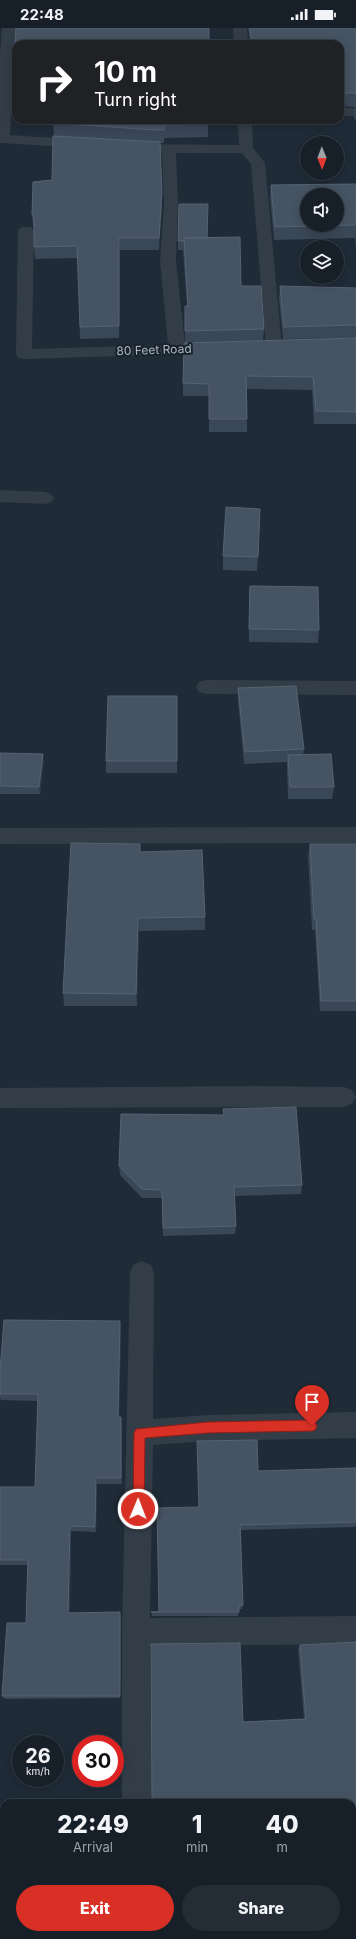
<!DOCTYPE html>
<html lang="en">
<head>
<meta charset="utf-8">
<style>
	body { margin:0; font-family:Inter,sans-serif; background:#242d35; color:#f1f3f6; height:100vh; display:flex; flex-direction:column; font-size:15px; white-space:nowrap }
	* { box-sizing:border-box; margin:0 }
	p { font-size:13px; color:#9ea3a8 }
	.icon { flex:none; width:22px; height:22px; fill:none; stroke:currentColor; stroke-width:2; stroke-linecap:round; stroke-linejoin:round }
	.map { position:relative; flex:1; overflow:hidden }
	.panel { position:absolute; left:0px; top:1771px; width:356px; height:140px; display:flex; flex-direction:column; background:#172029; border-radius:12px 12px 0 0; box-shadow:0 2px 10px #0003,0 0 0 1px #363e46 }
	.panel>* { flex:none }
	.banner { position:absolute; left:12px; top:12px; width:332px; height:84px; border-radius:12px; box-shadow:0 2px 10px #0003,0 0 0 1px #363e46; background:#202124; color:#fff; overflow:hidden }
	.needle { width:26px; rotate:179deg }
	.fabs { position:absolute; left:300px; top:108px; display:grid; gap:8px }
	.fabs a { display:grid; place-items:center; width:44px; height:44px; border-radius:50%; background:#172029; box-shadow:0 2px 10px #0003,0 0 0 1px #363e46; font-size:20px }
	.speed { position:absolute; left:12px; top:1707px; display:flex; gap:8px; font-size:20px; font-weight:700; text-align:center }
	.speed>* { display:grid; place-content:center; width:52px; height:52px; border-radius:50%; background:#172029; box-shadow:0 2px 10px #0003,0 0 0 1px #363e46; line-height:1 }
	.speed small { font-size:10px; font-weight:400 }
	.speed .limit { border:6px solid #d22; background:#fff; color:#111 }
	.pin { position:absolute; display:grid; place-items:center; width:34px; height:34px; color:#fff; margin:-41px -17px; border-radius:50% 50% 50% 0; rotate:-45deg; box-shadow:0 0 4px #0007 }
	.pin .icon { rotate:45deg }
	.me { position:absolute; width:44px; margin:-22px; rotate:1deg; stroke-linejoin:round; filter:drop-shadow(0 0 3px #0008) }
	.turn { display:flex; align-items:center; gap:14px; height:84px; padding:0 16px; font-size:18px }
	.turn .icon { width:52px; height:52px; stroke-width:2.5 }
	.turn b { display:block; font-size:28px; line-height:34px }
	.eta { display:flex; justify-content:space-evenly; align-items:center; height:68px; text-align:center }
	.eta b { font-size:24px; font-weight:800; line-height:28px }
	.button { display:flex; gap:8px; margin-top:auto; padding:8px 16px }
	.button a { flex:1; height:46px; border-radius:24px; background:#d93025; color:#fff; font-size:16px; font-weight:800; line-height:46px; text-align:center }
	.button a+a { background:#242d35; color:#f1f3f6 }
	.status { display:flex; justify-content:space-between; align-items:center; height:28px; padding:0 20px; background:#172029; direction:ltr }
	.status svg { height:11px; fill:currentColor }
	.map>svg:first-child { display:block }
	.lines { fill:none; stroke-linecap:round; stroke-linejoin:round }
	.street { fill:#333d48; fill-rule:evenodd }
	.wall { fill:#3a4756 }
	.shaded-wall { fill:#2a3745 }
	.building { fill:#465362; stroke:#566372; fill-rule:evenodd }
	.route { fill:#d93025; stroke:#8d1f18 }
	.labels { text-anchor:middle; stroke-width:4; stroke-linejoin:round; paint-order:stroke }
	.far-street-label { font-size:12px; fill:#adb7c5; stroke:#18222c }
</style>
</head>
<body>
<div class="status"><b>22:48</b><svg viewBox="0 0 49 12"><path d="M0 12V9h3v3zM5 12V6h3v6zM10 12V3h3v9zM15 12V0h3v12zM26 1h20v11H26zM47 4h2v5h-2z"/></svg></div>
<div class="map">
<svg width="356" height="1911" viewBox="0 0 356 1911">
	<rect width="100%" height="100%" fill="#1f2b37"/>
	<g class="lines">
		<path class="street" d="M 2,0 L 16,0 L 10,107 L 83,112 L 88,113 L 90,116 L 88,119 L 83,120 L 0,115 L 0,26 Z
			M 233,0 L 247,0 L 248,16 L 234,16 Z
			M 340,80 L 356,80 L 356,88 L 340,88 Z
			M 238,92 L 252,92 L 253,120 L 265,135 L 282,319 L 280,323 L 274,324 L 268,323 L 266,319 L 251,136 L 242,125 L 176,125 L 178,176 L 176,233 L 185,317 L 213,316 L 219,317 L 221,321 L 219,325 L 24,331 L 18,330 L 16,326 L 18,202 L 21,199 L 31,199 L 34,202 L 32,321 L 168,317 L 160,233 L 164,176 L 162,125 L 126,122 L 124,119 L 126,116 L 239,117 Z
			M 0,462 L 45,464 L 51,466 L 54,470 L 51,474 L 45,476 L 0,474 Z
			M 206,652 L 356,653 L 356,667 L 206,666 L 199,664 L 196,659 L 199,654 Z
			M 356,799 L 356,815 L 0,816 L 0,800 Z
			M 258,1058 L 344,1059 L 352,1062 L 356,1069 L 352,1076 L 344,1079 L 0,1080 L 0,1060 Z
			M 142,1233 L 151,1237 L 154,1245 L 153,1391 L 208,1387 L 356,1384 L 356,1410 L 208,1413 L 153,1417 L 150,1590 L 356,1588 L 356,1616 L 150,1618 L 152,1775 L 122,1775 L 122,1604 L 130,1245 L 133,1237 Z
			M 124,1907 L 154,1907 L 154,1911 L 124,1911 Z"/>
	</g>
	<path class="wall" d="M 248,0 L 356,0 L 356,92 L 354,90 L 355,79 L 343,78 L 340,75 L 340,16 L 250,16 Z
		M 16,16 L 16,71 L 14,71 L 12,58 Z
		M 208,92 L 208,109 L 164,110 L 164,115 L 160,115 L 162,176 L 159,222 L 120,222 L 119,310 L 80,311 L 78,230 L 35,231 L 34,219 L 34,200 L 33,199 L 32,186 L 52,152 L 54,108 L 53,95 Z
		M 356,156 L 356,220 L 355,210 L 274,212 L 270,170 L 271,157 Z
		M 207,210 L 241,258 L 264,301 L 263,312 L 356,310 L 356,396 L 314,396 L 312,362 L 247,361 L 247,404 L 209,404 L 209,368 L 183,368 L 183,355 L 185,314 L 185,278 L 187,278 L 183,222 L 178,222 L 178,213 Z
		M 280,258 L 356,260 L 356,310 L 283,311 L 279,271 Z
		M 223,528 L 258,529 L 257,543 L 223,542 Z
		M 250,558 L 319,602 L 318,615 L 249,614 L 249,571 Z
		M 238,660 L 304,721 L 303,727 L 334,759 L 332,771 L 288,771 L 287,739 L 287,734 L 244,736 L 238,673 Z
		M 177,668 L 177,745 L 106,745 L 106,733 Z
		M 0,725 L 44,734 L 40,766 L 0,766 Z
		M 310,816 L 356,816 L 356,983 L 320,983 L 315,902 L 312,902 L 308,827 Z
		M 140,824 L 205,889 L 205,902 L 139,903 L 137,978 L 64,978 L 63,965 Z
		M 223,1081 L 302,1157 L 301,1166 L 234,1168 L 236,1198 L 235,1206 L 163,1208 L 162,1170 L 142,1170 L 120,1147 L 119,1138 L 223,1087 Z
		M 121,1301 L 119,1389 L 122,1395 L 122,1456 L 97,1456 L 96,1504 L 71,1503 L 70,1585 L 121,1588 L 120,1670 L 5,1671 L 2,1668 L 26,1595 L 28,1537 L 0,1537 L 0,1459 L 35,1459 L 38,1373 L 1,1372 L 0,1370 L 0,1342 Z
		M 197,1413 L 258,1443 L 356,1440 L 356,1496 L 355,1499 L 241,1502 L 243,1577 L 242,1581 L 239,1581 L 238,1588 L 152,1588 L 151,1584 L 159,1584 L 199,1479 Z
		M 300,1617 L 356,1911 L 316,1911 L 316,1907 L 352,1907 L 243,1694 L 304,1691 L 298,1621 Z"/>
	<path class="shaded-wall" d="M 162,164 L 162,176 L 159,222 L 159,210 Z
		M 119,210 L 120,222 L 119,310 Z
		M 43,726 L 44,734 L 40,766 L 39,759 Z
		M 138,890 L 139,903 L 137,978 L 136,966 Z
		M 120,1293 L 121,1301 L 119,1395 L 118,1389 Z
		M 121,1389 L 122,1395 L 122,1456 L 121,1450 Z
		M 96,1450 L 97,1456 L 96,1504 L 95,1499 Z
		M 70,1498 L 71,1503 L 70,1588 L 68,1585 Z
		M 120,1584 L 121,1588 L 120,1670 Z"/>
	<path class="building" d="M 16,0 L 209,0 L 209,16 L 16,16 L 16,58 L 12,58 Z
		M 250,0 L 356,0 L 356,65 L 344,65 L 340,60 L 340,16 L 252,16 Z
		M 53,92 L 208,92 L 208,96 L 164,97 L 164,102 L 155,102 L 53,95 Z
		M 53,108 L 160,114 L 162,164 L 159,210 L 119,210 L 119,298 L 80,299 L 77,218 L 34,219 L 34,190 L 32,186 L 33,154 L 52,152 Z
		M 356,156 L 356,197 L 275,199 L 271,157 ZM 307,167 L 337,167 L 337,197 L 307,197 Z
		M 179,176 L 208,176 L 207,210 L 184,210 L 184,213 L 178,213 Z
		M 240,209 L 241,258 L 261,258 L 264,301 L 185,303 L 185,278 L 188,278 L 184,210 Z
		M 280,258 L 356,260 L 356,297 L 284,299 Z
		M 356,310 L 356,384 L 316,383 L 313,349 L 246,348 L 247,391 L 209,391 L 209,356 L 183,355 L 184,315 Z
		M 226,479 L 260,481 L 258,529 L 223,528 Z
		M 250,558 L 318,559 L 319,602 L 249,601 Z
		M 296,658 L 304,721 L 245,724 L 238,660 Z
		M 108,668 L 177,668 L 177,733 L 106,733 Z
		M 0,725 L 43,726 L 39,759 L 0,758 Z
		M 331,726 L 334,759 L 290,759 L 288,727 Z
		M 71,815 L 140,816 L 140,824 L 202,822 L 205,889 L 138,890 L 136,966 L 63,965 Z
		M 310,816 L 356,816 L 356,973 L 321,973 L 316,891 L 314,891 Z
		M 296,1079 L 302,1157 L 234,1159 L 236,1198 L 163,1200 L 162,1162 L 142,1161 L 119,1138 L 121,1086 L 224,1087 L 223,1081 Z
		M 4,1292 L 120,1293 L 118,1389 L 121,1389 L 121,1450 L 96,1450 L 95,1499 L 70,1498 L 68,1585 L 120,1584 L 120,1668 L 2,1668 L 7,1595 L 26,1595 L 28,1532 L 0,1532 L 0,1459 L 35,1459 L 38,1366 L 0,1366 L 0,1342 Z
		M 257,1412 L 258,1443 L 356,1440 L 356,1494 L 240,1497 L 243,1577 L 239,1577 L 239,1584 L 151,1584 L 159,1584 L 157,1480 L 199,1479 L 197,1413 Z
		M 356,1614 L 356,1911 L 319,1911 L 318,1907 L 352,1907 L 352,1775 L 152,1775 L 151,1616 L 240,1615 L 243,1694 L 306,1691 L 300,1617 Z"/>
	<path class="route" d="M 312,1392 L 315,1394 L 317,1398 L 315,1402 L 312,1403 L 208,1405 L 145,1410 L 144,1481 L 142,1485 L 138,1487 L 134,1485 L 133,1481 L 134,1405 L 136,1401 L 208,1394 Z"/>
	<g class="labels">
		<g class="far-street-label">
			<text transform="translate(154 322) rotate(-2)" y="4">80 Feet Road</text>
		</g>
	</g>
</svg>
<div class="fabs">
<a><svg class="needle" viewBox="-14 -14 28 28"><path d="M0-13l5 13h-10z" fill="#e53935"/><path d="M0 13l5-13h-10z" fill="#9ea3a8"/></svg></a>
<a><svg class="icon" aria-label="sound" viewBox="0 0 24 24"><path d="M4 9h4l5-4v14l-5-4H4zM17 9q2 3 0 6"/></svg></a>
<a><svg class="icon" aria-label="layers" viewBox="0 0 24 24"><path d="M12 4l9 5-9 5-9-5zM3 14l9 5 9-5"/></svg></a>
</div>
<div class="speed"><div>26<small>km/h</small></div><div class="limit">30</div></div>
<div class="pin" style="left:312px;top:1398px;background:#d93025"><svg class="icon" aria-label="arrive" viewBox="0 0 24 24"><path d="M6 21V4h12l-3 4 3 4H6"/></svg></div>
<svg class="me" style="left:138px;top:1481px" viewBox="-20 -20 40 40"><circle r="17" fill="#d93025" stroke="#fff" stroke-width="3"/><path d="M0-11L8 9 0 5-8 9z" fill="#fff"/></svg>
<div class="banner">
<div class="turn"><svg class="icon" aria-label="right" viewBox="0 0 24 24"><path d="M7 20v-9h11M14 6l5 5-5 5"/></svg><div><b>10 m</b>Turn right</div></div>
</div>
<section class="panel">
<div class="eta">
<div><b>22:49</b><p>Arrival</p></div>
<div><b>1</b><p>min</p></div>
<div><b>40</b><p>m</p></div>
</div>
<div class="button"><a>Exit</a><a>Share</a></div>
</section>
</div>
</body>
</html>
